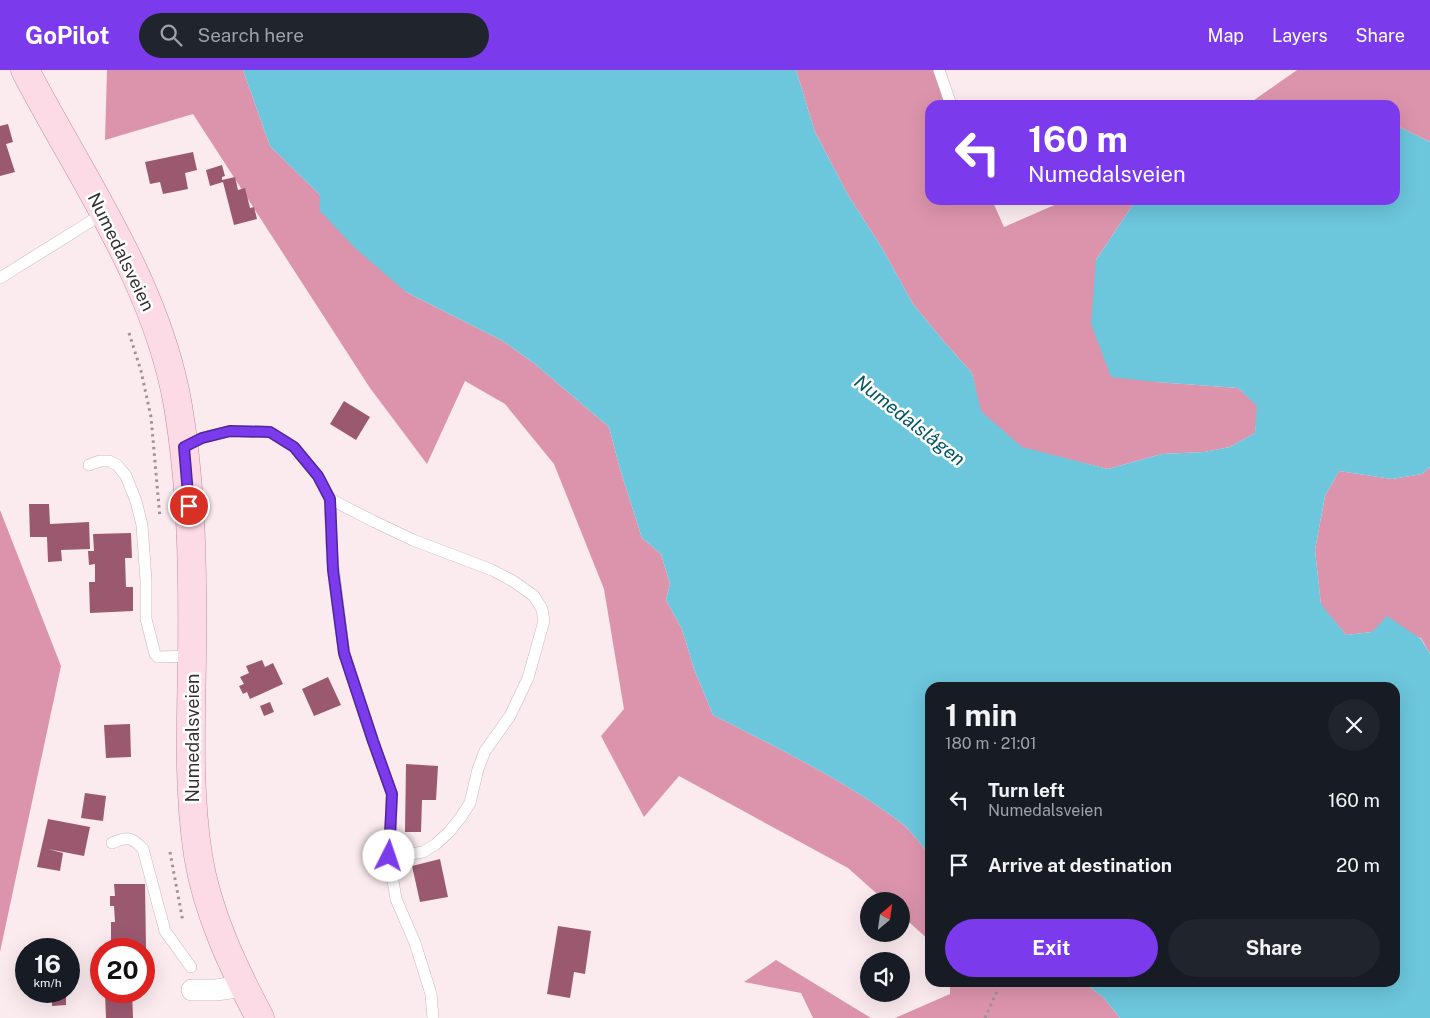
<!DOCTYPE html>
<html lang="en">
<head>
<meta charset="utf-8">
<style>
	body { margin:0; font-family:"Public Sans",sans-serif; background:#20242c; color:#f1f3f6; height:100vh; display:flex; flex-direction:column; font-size:19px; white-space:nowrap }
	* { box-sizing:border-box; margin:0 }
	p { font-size:16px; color:#9ea1a6 }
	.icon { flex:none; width:28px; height:28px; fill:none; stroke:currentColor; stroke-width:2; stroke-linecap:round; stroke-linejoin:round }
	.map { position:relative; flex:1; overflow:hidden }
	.side { position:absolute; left:925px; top:612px; width:475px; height:305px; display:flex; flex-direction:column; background:#171b24; border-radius:15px; box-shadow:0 5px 20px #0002 }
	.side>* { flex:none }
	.hud { position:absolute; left:925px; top:30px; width:475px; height:105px; border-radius:15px; box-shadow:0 5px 20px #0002; background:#7c3aed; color:#fff; overflow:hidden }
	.needle { width:32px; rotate:29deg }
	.buttons { position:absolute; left:860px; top:822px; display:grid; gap:10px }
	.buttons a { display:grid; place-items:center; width:50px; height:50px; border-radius:50%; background:#171b24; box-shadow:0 5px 20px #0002; font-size:25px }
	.speed { position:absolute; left:15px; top:868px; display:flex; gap:10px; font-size:25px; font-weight:700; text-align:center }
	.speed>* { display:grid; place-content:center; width:65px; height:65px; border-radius:50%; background:#171b24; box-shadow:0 5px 20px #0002; line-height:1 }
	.speed small { font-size:12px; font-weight:400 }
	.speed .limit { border:8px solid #d22; background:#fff; color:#111 }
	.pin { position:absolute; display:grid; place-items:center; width:42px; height:42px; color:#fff; margin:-21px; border:2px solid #fff; border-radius:50%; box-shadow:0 1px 5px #0007 }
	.me { position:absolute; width:55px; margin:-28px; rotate:4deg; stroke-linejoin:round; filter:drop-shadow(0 0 4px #0008) }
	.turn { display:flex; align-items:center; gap:18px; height:105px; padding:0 20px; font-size:22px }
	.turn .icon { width:65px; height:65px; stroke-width:2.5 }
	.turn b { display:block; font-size:35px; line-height:42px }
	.round { display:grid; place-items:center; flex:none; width:52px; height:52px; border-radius:26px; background:#20242c }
	.overview { display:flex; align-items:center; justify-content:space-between; height:85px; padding:0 20px }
	h1 { font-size:30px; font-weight:700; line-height:38px }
	.cta { display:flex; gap:10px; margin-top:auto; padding:10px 20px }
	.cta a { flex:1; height:58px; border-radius:30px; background:#7c3aed; color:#fff; font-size:20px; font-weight:700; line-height:58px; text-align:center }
	.cta a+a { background:#20242c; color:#f1f3f6 }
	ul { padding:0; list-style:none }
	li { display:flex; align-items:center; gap:15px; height:65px; padding:0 20px }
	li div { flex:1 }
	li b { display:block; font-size:19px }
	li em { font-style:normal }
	header { display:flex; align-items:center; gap:30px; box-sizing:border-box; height:70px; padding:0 25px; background:#7c3aed; color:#fff }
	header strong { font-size:24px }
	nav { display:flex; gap:28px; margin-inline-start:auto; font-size:18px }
	.search { width:350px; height:45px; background:#20242c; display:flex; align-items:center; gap:12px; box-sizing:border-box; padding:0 18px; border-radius:28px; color:#9ea1a6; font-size:19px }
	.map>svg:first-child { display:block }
	.forest { fill:#dc94ac }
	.water { fill:#6cc6dc }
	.building { fill:#9b5970 }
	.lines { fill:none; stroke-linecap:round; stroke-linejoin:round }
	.service-casing { stroke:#c6b6ba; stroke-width:12 }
	.minor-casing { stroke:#c6b6ba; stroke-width:22 }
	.primary-casing { stroke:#b7909c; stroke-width:29 }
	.path { stroke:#9d9295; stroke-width:3; stroke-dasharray:2.5 4; stroke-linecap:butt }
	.service { stroke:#fff; stroke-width:11 }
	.minor { stroke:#fff; stroke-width:21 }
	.primary { stroke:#fddbe6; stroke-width:28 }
	.route-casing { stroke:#51269a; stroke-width:12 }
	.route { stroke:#7c3aed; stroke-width:9 }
	.labels { text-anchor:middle; stroke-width:5; stroke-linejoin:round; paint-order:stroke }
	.street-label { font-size:18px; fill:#373032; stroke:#fff }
	.water-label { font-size:19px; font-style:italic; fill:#035665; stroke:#fff }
</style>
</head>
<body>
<header>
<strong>GoPilot</strong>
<div class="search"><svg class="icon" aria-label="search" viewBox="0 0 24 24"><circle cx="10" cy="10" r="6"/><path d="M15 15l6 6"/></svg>Search here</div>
<nav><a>Map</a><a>Layers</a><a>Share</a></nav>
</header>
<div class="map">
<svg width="1430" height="948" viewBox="0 0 1430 948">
	<rect width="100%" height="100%" fill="#fbebef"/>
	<path class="forest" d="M 107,0 L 243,0 L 270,76 L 320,125 L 406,222 L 503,271 L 535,294 L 609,357 L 620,399 L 642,468 L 661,484 L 670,514 L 666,530 L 682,559 L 694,599 L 713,645 C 776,677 842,709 899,751 C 911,760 920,774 930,785 L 930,871 L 901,845 L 901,831 L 885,831 L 848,798 L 679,706 L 644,747 L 601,666 L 624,639 L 604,519 L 554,394 L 505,334 L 465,311 L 427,394 L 370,318 L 193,44 L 105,70 Z
		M 796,0 L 934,0 L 950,35 L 930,35 L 930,130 L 992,130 L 1004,157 L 1066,130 L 1136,130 L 1096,190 L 1156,312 L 1238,318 L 1258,336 L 1255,363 L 1230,377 L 1204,382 L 1162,384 L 1108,399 L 1022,378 L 980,341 L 972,303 L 946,274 L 913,234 L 882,178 L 848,125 L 815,62 Z
		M 1297,0 L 1430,0 L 1430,72 L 1395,55 L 1395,35 L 1247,35 Z
		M 1430,397 L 1430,584 L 1421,568 L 1372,562 L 1346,565 L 1321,535 L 1315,480 L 1325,426 L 1339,401 L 1392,409 L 1422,404 Z
		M 0,440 L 61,596 L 0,882 Z
		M 776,890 L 871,948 L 813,948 L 801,923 L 744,912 Z
		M 950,912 L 1085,913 L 1104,928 L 1120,948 L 895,948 L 950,924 Z"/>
	<path class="water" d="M 243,0 L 796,0 L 815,62 L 848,125 L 882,178 L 913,234 L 946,274 L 972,303 L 981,341 L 1022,377 L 1108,399 L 1162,384 L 1204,382 L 1230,377 L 1255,363 L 1257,336 L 1238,318 L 1156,312 L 1111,307 L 1091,254 L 1096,190 L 1136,130 L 1395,130 L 1395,55 L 1430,72 L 1430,397 L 1422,404 L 1392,409 L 1339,401 L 1325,426 L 1315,480 L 1321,534 L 1346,565 L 1372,562 L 1387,546 L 1421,569 L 1430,584 L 1430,948 L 1120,948 L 1104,928 L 1085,913 L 1395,912 L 1395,618 L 930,618 L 930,785 C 920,774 911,760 899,751 C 842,709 776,677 713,645 L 694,599 L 682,559 L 666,530 L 670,514 L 661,484 L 642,468 L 620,399 L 609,357 L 535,294 L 503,271 L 406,222 L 355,178 L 320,141 L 320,125 L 270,76 Z"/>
	<path class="building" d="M 8,54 L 13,72 L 6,74 L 15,102 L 0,106 L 0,56 Z
		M 193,82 L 197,100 L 185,103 L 188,119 L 163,124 L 160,112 L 150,114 L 145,92 Z
		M 222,95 L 225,106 L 222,107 L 222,110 L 235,107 L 238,120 L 245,118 L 250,138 L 254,137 L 257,149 L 234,155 L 223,112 L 210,116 L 206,100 Z
		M 344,331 L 370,347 L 356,370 L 330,354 Z
		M 29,434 L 49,434 L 50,454 L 89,452 L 90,479 L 61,480 L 62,491 L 48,492 L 47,467 L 30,467 Z
		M 131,463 L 132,488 L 125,488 L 126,517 L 133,517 L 133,541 L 90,543 L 89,512 L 95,512 L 95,494 L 89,495 L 88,481 L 94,481 L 93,464 Z
		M 262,590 L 265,597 L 273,593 L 283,614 L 250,629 L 247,622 L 243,624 L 239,616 L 244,614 L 240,607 L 249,603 L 246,596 Z
		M 328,607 L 341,635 L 314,646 L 302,619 Z
		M 270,632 L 274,642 L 264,646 L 260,636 Z
		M 130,654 L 131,687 L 106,688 L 104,655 Z
		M 406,694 L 438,696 L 436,730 L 422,730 L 421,762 L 405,762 Z
		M 85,723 L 106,726 L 103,751 L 81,748 Z
		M 48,749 L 90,757 L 84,786 L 48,779 L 63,783 L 60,801 L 37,797 Z
		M 440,789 L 448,827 L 420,832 L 412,796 Z
		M 114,814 L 145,814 L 146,878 L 111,878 L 111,852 L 115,852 L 114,836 L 110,836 L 110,826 L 115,826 Z
		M 558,856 L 591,861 L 585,904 L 574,902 L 570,928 L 547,924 Z
		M 132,922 L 133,948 L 106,948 L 105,923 Z
		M 52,925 L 66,925 L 66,935 L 52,936 Z"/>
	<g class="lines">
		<g class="service-casing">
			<path id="service" d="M 939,0 L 951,35
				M 0,208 L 104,143
				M 184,377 L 202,368 L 230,361 L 270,362 L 294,377 L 318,406 L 330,429 L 332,487 L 344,583 L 373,671 L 392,724 L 389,786 L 396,829 L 415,873 L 431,924 L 433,948
				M 89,395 L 100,391 L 109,391 L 117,395 L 126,406 L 136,431 L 142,455 L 146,510 L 146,549 L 155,584 L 158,587 L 192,586
				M 330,429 L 373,451 L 413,470 L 492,500 L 513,511 L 534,526 L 542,539 L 544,551 L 528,608 L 510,646 L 485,681 L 478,699 L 470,733 L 461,747 L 449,762 L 436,774 L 423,782 L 405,785 L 389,786
				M 112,773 C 127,766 132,767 143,779 L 165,861 L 191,897"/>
		</g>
		<g class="minor-casing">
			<path id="minor" d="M 192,920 L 216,920 L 243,916"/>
		</g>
		<g class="primary-casing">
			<path id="primary" d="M 25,0 C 81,108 157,213 178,336 C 192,419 193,505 192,590 C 191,655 188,720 198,785 C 207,842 233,897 260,948"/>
		</g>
		<path class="path" d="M 129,263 L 141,301 L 151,347 L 160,448
			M 170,782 L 183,852
			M 985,948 L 998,919"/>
		<use href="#service" class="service"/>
		<use href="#minor" class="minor"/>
		<use href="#primary" class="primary"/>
	</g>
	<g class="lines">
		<g class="route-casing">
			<path id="route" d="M 189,436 L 184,377 L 202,368 L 230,361 L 270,362 L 294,377 L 318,406 L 330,429 L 333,500 L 344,583 L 373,671 L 392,724 L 389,786"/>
		</g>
		<use href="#route" class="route"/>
	</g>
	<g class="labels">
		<g class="street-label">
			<text transform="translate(121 182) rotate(64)" y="6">Numedalsveien</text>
			<text transform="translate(193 668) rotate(-90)" y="6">Numedalsveien</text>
		</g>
		<g class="water-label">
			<text transform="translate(910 350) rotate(38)" y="7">Numedalslågen</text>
		</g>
	</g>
</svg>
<div class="buttons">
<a><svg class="needle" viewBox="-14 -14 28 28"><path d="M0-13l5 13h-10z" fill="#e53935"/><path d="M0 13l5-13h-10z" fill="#9ea1a6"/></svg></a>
<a><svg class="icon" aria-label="sound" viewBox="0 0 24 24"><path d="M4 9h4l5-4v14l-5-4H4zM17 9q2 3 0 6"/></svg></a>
</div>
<div class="speed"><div>16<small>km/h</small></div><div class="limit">20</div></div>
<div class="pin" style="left:189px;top:436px;background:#d93025"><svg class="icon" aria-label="arrive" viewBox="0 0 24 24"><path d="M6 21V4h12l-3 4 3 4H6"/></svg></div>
<svg class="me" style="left:389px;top:786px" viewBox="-20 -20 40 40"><circle r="19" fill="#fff"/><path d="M0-13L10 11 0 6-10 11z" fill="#7c3aed"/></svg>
<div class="hud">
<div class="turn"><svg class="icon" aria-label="left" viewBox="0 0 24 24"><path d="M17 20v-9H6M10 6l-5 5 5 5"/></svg><div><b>160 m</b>Numedalsveien</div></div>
</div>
<section class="side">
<div class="overview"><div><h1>1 min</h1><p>180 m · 21:01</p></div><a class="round"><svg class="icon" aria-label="close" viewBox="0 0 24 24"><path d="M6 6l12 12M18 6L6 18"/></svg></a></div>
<ul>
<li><svg class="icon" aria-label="left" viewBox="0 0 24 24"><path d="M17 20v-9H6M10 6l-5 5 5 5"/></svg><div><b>Turn left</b><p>Numedalsveien</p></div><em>160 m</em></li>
<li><svg class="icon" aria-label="arrive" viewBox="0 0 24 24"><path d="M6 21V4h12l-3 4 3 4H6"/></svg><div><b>Arrive at destination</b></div><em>20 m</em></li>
</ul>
<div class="cta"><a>Exit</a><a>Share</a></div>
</section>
</div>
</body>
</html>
